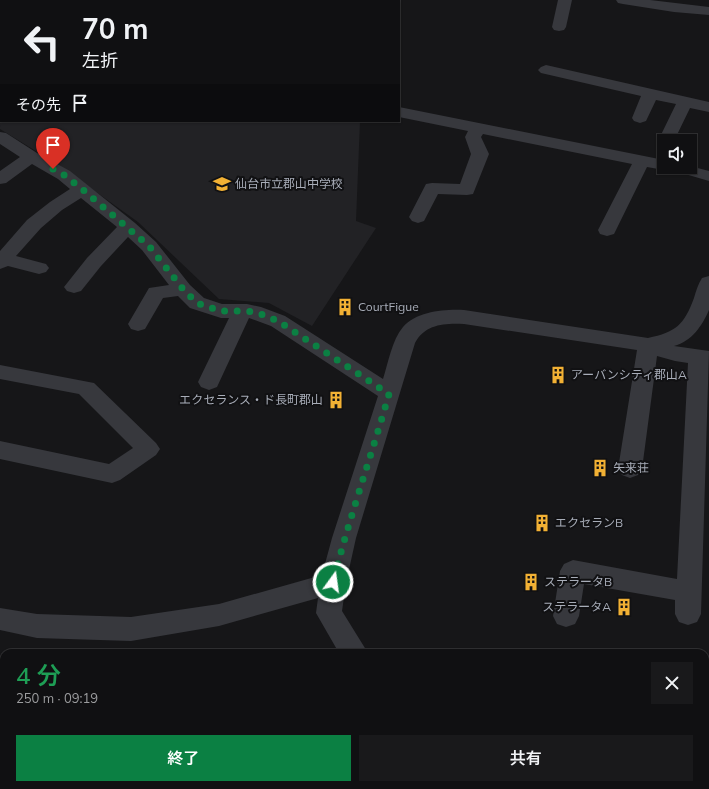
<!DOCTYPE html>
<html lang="ja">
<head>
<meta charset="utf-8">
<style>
	body { margin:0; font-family:Mulish,"Noto Sans JP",sans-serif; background:#19191b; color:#f1f3f6; height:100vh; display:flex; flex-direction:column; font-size:15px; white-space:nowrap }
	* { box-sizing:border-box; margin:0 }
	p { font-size:13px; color:#9c9d9f }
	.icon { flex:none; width:22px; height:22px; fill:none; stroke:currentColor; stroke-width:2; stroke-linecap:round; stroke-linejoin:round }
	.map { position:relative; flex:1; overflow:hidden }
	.details { position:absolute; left:0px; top:649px; width:709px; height:140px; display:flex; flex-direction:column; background:#101012; border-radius:12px 12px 0 0; box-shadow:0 1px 3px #0004,0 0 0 1px #303032 }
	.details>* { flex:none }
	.hud { position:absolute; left:0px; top:0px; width:400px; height:122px; box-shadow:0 1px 3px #0004,0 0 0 1px #303032; background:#101012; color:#f1f3f6; overflow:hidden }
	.tools { position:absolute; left:657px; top:134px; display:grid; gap:8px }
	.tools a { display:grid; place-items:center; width:40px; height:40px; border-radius:0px; background:#101012; box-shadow:0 1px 3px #0004,0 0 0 1px #303032; font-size:20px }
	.pin { position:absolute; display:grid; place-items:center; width:34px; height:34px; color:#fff; margin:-41px -17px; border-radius:50% 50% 50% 0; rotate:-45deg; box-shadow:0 0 4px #0007 }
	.pin .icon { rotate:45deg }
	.me { position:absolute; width:44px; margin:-22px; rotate:14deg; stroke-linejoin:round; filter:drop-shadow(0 0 3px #0008) }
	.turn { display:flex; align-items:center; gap:14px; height:84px; padding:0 16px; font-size:18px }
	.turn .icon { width:52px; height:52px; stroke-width:2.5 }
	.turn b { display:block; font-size:28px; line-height:34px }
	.then { display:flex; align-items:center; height:38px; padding:0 16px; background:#0003; gap:8px; font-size:15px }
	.round { display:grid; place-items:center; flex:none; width:42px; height:42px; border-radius:0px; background:#19191b }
	.overview { display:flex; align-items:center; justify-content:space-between; height:68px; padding:0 16px }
	h1 { font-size:24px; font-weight:600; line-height:30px; color:#1e9e55 }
	.primary-button { display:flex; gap:8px; margin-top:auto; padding:8px 16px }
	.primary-button a { flex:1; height:46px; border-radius:0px; background:#0b8043; color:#fff; font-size:16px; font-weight:600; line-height:46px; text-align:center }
	.primary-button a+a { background:#19191b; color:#f1f3f6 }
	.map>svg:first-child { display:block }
	.built { fill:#222225 }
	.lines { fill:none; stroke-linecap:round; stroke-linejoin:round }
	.minor { fill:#37383d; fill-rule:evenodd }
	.route { stroke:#0b8043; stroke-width:7; stroke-dasharray:0 12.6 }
	.labels { text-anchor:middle; stroke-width:4; stroke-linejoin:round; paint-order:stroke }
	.poi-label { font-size:12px; fill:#a8adb8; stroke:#111113; text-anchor:start }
</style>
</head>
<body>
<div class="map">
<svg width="709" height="789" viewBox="0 0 709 789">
	<rect width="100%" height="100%" fill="#161618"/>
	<path class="built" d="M 53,0 L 301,0 L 306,1 L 51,1 Z
		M 1,38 L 1,121 L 360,121 L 356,221 L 376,228 L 312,326 L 269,303 L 219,299 L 138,222 L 57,164 L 0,129 Z"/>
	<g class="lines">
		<path class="minor" d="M 558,0 L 572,0 L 566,27 L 564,30 L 559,31 L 554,30 L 552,27 Z
			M 616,0 L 650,0 L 709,7 L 709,15 L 674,12 L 623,4 L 618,3 Z
			M 546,65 L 709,102 L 709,112 L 690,108 L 674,141 L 664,141 L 664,146 L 660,145 L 658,141 L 676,104 L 656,100 L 646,121 L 640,123 L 634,121 L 632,118 L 641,96 L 541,73 L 538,70 L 541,67 Z
			M 399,107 L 664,160 L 664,167 L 690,167 L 690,166 L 709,171 L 709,181 L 668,169 L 664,170 L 647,167 L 616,230 L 614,234 L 607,236 L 600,234 L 598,230 L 632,164 L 483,134 L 481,137 L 489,154 L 473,194 L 467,195 L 438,194 L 424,221 L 418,223 L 412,221 L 409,217 L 426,184 L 432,183 L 460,184 L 471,154 L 465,137 L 468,131 L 399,117 Z
			M 0,132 L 6,133 L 37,153 L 70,171 L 135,223 L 156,242 L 190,285 L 204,298 L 222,304 L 247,304 L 261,307 L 285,316 L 383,379 C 388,363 392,340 403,327 C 417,311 445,309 464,310 L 648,338 C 676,332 684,325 694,298 C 696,291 698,284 702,278 L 709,276 L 709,310 C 702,326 692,341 674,346 L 709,351 L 701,614 L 697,622 L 688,625 L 679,622 L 675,614 L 675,600 L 584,584 L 579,616 L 575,624 L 566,627 L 557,624 L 553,616 L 560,571 L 564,564 L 573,560 L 677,579 L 688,363 L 675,361 L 657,356 L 642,469 L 638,475 L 630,478 L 622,475 L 618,469 L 637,350 L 464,324 C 445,323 425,324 415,343 L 356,538 L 346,583 L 342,611 L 368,653 L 339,653 L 316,613 L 318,598 L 219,626 L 131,641 L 37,638 L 0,630 L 0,608 L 37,614 L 131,617 L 219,604 L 322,575 L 332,538 L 378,396 L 271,326 L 249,318 L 217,387 L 209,390 L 201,387 L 198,382 L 229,318 L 221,318 L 190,308 L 178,296 L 163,298 L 145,329 L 138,331 L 131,329 L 128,324 L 149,288 L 169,285 L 142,250 L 128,237 L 101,266 L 81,291 L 74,293 L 67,291 L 64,287 L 87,258 L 117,227 L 81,198 L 62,210 L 41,228 L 16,256 L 46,264 L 49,268 L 46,272 L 39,274 L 8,266 L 0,269 L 0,251 L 27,220 L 50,202 L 70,189 L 58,179 L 32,164 L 6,183 L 0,184 L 0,171 L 20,157 L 0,144 Z
			M 0,365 L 94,383 L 156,443 L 160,449 L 156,455 L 120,480 L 112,483 L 0,459 L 0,441 L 109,464 L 133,448 L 79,394 L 0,379 Z
			M 366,785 L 396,785 L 396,789 L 366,789 Z"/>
	</g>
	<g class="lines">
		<path class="route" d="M 53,169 L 64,175 L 82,189 L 149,246 L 183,289 L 197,303 L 221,311 L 248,311 L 261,314 L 278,321 L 389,394 C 371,457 349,519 333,582"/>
	</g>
	<defs>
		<g id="school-bare" transform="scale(1.38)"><path d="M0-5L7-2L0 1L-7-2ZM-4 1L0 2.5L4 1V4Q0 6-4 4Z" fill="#f2b134" stroke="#111113" stroke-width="2.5" paint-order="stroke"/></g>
		<g id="building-bare" transform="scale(1.38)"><path d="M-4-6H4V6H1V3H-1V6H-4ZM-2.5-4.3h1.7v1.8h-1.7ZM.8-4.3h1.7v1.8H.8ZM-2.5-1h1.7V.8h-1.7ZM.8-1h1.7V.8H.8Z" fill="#f2b134" stroke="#111113" stroke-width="2.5" paint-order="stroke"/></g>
	</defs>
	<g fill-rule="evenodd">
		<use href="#school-bare" x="222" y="184"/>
		<use href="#building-bare" x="345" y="307"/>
		<use href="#building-bare" x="558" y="375"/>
		<use href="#building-bare" x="336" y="400"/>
		<use href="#building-bare" x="600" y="468"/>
		<use href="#building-bare" x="542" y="523"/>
		<use href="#building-bare" x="531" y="582"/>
		<use href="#building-bare" x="624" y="607"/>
	</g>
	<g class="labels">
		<g class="poi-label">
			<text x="235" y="188">仙台市立郡山中学校</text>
			<text x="358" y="311">CourtFigue</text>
			<text x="571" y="379">アーバンシティ郡山A</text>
			<text x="323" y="404" text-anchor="end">エクセランス・ド長町郡山</text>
			<text x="613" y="472">矢来荘</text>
			<text x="555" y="527">エクセランB</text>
			<text x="544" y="586">ステラータB</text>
			<text x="611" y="611" text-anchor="end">ステラータA</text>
		</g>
	</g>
</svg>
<div class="tools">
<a><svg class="icon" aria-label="sound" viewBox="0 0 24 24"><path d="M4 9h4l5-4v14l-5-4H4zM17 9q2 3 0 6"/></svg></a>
</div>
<div class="pin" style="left:53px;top:169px;background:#d93025"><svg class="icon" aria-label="arrive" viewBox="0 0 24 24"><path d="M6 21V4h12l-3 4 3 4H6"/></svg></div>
<svg class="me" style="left:333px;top:582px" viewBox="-20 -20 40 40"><circle r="17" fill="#0b8043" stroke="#fff" stroke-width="3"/><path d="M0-11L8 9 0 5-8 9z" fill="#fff"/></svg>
<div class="hud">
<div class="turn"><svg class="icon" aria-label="left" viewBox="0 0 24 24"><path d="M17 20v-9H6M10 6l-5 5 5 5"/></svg><div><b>70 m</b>左折</div></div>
<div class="then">その先<svg class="icon" aria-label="arrive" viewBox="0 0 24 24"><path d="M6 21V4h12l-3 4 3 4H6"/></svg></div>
</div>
<section class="details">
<div class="overview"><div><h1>4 分</h1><p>250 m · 09:19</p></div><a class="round"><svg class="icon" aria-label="close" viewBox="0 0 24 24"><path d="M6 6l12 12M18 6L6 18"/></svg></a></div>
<div class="primary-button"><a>終了</a><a>共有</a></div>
</section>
</div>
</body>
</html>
